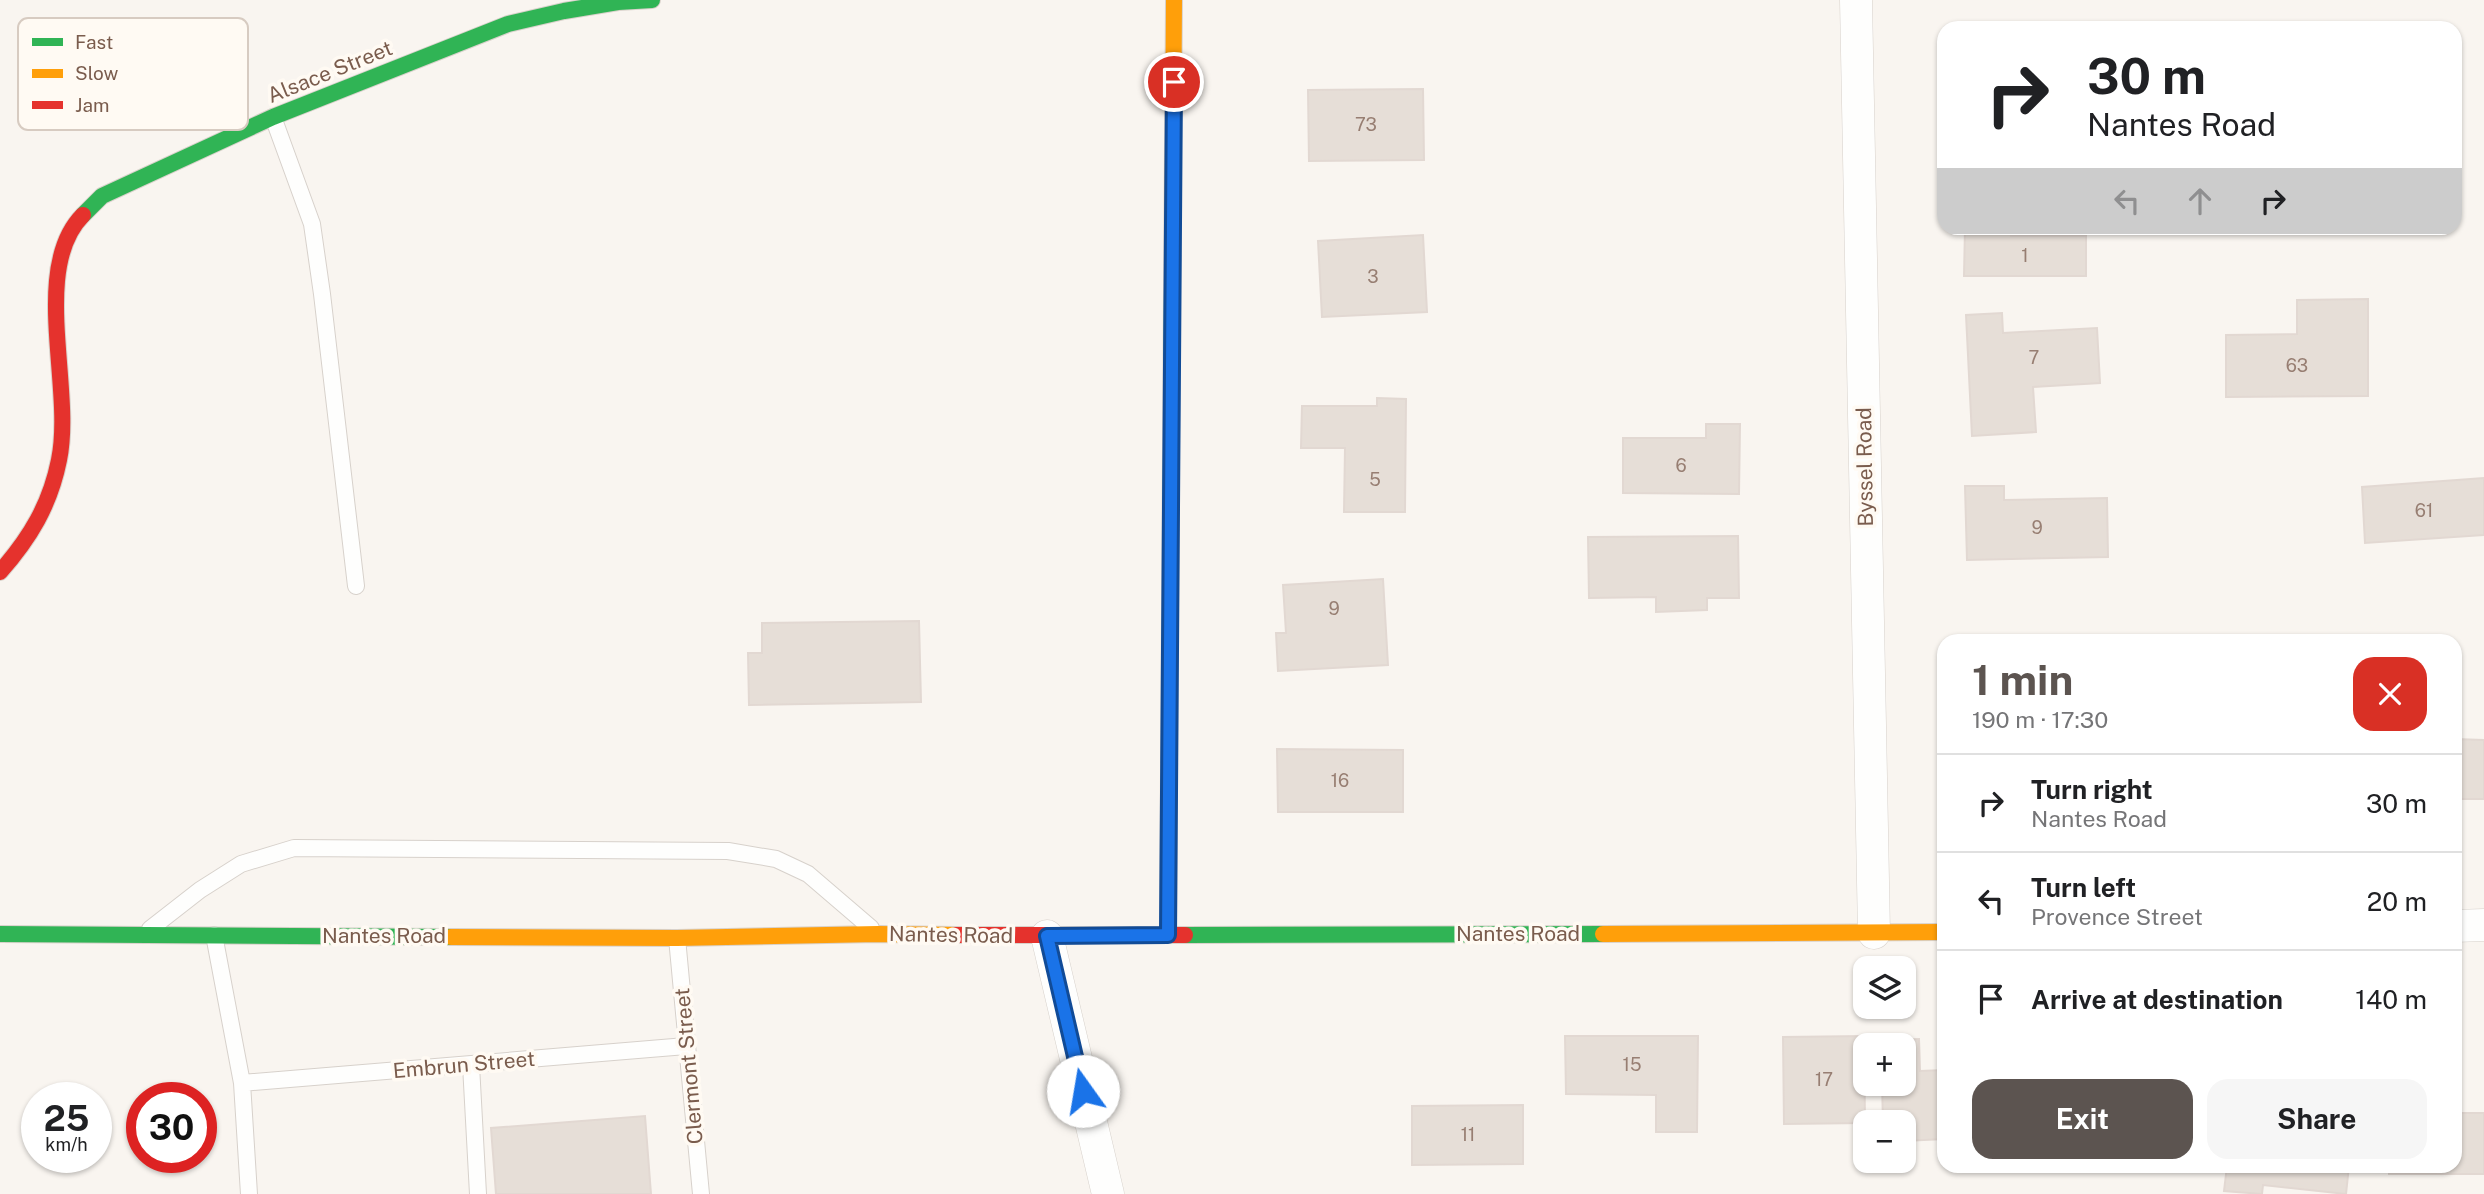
<!DOCTYPE html>
<html lang="en">
<head>
<meta charset="utf-8">
<style>
	body { margin:0; font-family:"Public Sans",sans-serif; background:#f6f6f6; color:#202124; height:100vh; display:flex; flex-direction:column; font-size:26px; white-space:nowrap }
	* { box-sizing:border-box; margin:0 }
	p { font-size:23px; color:#757577 }
	.icon { flex:none; width:38px; height:38px; fill:none; stroke:currentColor; stroke-width:2; stroke-linecap:round; stroke-linejoin:round }
	.map { position:relative; flex:1; overflow:hidden }
	.sheet { position:absolute; left:1937px; top:634px; width:525px; height:539px; display:flex; flex-direction:column; background:#fff; border-radius:21px; box-shadow:0 2px 5px #0004 }
	.sheet>* { flex:none }
	.guide { position:absolute; left:1937px; top:21px; width:525px; height:214px; border-radius:21px; box-shadow:0 2px 5px #0004; background:#fff; color:#202124; overflow:hidden }
	.buttons { position:absolute; left:1853px; top:956px; display:grid; gap:14px }
	.buttons a { display:grid; place-items:center; width:63px; height:63px; border-radius:14px; background:#fff; box-shadow:0 2px 5px #0004; font-size:35px }
	.speed { position:absolute; left:21px; top:1082px; display:flex; gap:14px; font-size:35px; font-weight:700; text-align:center }
	.speed>* { display:grid; place-content:center; width:91px; height:91px; border-radius:50%; background:#fff; box-shadow:0 2px 5px #0004; line-height:1 }
	.speed small { font-size:18px; font-weight:400 }
	.speed .limit { border:10px solid #d22; background:#fff; color:#111 }
	.pin { position:absolute; display:grid; place-items:center; width:60px; height:60px; color:#fff; margin:-30px; border:4px solid #fff; border-radius:50%; box-shadow:0 2px 7px #0007 }
	.me { position:absolute; width:77px; margin:-38px; rotate:347deg; stroke-linejoin:round; filter:drop-shadow(0 0 5px #0008) }
	.turn { display:flex; align-items:center; gap:24px; height:147px; padding:0 35px; font-size:32px }
	.turn .icon { width:91px; height:91px; stroke-width:2.5 }
	.turn b { display:block; font-size:49px; line-height:60px }
	.lanes { display:flex; align-items:center; height:66px; padding:0 35px; background:#0003; justify-content:center; gap:35px; direction:ltr }
	.lanes .off { opacity:.35 }
	.round { display:grid; place-items:center; flex:none; width:74px; height:74px; border-radius:21px; background:#f6f6f6 }
	.summary { display:flex; align-items:center; justify-content:space-between; height:119px; padding:0 35px }
	h1 { font-size:42px; font-weight:700; line-height:52px; color:#5c5450 }
	.cta { display:flex; gap:14px; margin-top:auto; padding:14px 35px }
	.cta a { flex:1; height:80px; border-radius:21px; background:#5c5450; color:#fff; font-size:28px; font-weight:700; line-height:80px; text-align:center }
	.cta a+a { background:#f6f6f6; color:#202124 }
	ul { padding:0; list-style:none }
	li { display:flex; align-items:center; gap:21px; height:98px; padding:0 35px; border-top:2px solid #e0e0e0 }
	li div { flex:1 }
	li b { display:block; font-size:26px }
	li em { font-style:normal }
	.map>svg:first-child { display:block }
	.building { fill:#e6ded7; stroke:#e2d8d2; stroke-width:2 }
	.lines { fill:none; stroke-linecap:round; stroke-linejoin:round }
	.lane-casing { stroke:#d7d1cb; stroke-width:18 }
	.street-casing { stroke:#d7d1cb; stroke-width:33 }
	.fast-casing { stroke:#d9d2cb; stroke-width:18 }
	.slow-casing { stroke:#d9d2cb; stroke-width:18 }
	.jam-casing { stroke:#d9d2cb; stroke-width:18 }
	.lane { stroke:#fefefd; stroke-width:16 }
	.street { stroke:#fefefd; stroke-width:32 }
	.fast { stroke:#30b455; stroke-width:16 }
	.slow { stroke:#ff9f0a; stroke-width:16 }
	.jam { stroke:#e5322d; stroke-width:16 }
	.route-casing { stroke:#114b97; stroke-width:18 }
	.route { stroke:#1a73e8; stroke-width:12 }
	.labels { text-anchor:middle; stroke-width:7; stroke-linejoin:round; paint-order:stroke }
	.number-label { font-size:18px; fill:#977e72 }
	.street-label { font-size:21px; fill:#7a5c4d; stroke:#fffaf3 }
	.key { fill:#fffaf3; stroke:#d7cbc1; stroke-width:2 }
	.key-label { font-size:19px; fill:#7a5c4d }
</style>
</head>
<body>
<div class="map">
<svg width="2484" height="1194" viewBox="0 0 2484 1194">
	<rect width="100%" height="100%" fill="#f9f5f0"/>
	<path class="building" d="M 1423,89 L 1424,160 L 1309,161 L 1308,90 Z
		M 1965,228 L 2011,228 L 2011,236 L 2086,236 L 2086,276 L 1964,276 Z
		M 2215,228 L 2272,228 L 2215,229 Z
		M 1423,235 L 1427,312 L 1322,317 L 1318,241 Z
		M 2368,299 L 2368,396 L 2226,397 L 2226,335 L 2297,334 L 2297,300 Z
		M 2002,313 L 2003,333 L 2097,328 L 2100,383 L 2033,387 L 2036,432 L 1972,436 L 1966,315 Z
		M 1377,398 L 1406,399 L 1405,512 L 1344,512 L 1345,448 L 1301,448 L 1302,406 L 1377,406 Z
		M 1706,424 L 1740,424 L 1739,494 L 1623,493 L 1623,438 L 1706,438 Z
		M 2484,478 L 2484,535 L 2365,543 L 2362,487 Z
		M 1965,486 L 2004,486 L 2004,500 L 2107,498 L 2108,557 L 1967,560 Z
		M 1738,536 L 1739,598 L 1707,598 L 1707,610 L 1656,612 L 1656,597 L 1589,598 L 1588,537 Z
		M 1383,579 L 1388,665 L 1278,671 L 1276,633 L 1286,633 L 1283,585 Z
		M 919,621 L 921,702 L 749,705 L 748,653 L 762,653 L 762,623 Z
		M 2455,739 L 2484,740 L 2484,799 L 2455,799 Z
		M 1277,749 L 1403,750 L 1403,812 L 1278,812 Z
		M 1565,1036 L 1698,1036 L 1697,1132 L 1656,1132 L 1656,1095 L 1566,1094 Z
		M 1864,1036 L 1865,1123 L 1784,1124 L 1783,1037 Z
		M 1919,1039 L 1920,1071 L 1944,1070 L 1944,1139 L 1904,1141 L 1904,1122 L 1883,1122 L 1882,1083 L 1904,1083 L 1904,1045 L 1880,1045 L 1880,1040 Z
		M 1523,1105 L 1523,1164 L 1412,1165 L 1412,1106 Z
		M 2455,1113 L 2484,1113 L 2484,1174 L 2389,1174 L 2389,1166 L 2455,1166 Z
		M 645,1116 L 651,1194 L 496,1194 L 491,1128 Z
		M 2227,1166 L 2349,1166 L 2346,1194 L 2263,1185 L 2262,1194 L 2224,1191 Z"/>
	<g class="lines">
		<g class="lane-casing">
			<path id="lane" d="M 273,117 L 312,224 L 322,294 L 356,586
				M 150,929 L 200,890 L 241,864 L 294,848 L 728,851 L 776,859 L 808,874 L 871,928
				M 214,935 L 242,1083 L 249,1194
				M 677,938 L 701,1194
				M 471,1065 L 478,1194
				M 242,1083 L 686,1046"/>
		</g>
		<g class="street-casing">
			<path id="street" d="M 1856,0 L 1874,933
				M 2455,926 L 2484,925
				M 1047,936 L 1108,1194"/>
		</g>
		<g class="fast-casing">
			<path id="fast" d="M 83,215 L 102,196 L 273,117 L 508,24 L 564,11 L 618,2 L 652,0
				M 0,934 L 451,937
				M 1168,935 L 1172,287
				M 1185,935 L 1603,934"/>
		</g>
		<g class="slow-casing">
			<path id="slow" d="M 1172,287 L 1174,0
				M 1603,934 L 1944,932
				M 451,937 L 677,938 L 878,934 L 956,935"/>
		</g>
		<g class="jam-casing">
			<path id="jam" d="M 0,572 C 30,538 50,505 59,460 C 74,389 30,268 83,215
				M 956,935 L 1185,935"/>
		</g>
		<use href="#lane" class="lane"/>
		<use href="#street" class="street"/>
		<use href="#fast" class="fast"/>
		<use href="#slow" class="slow"/>
		<use href="#jam" class="jam"/>
	</g>
	<g class="lines">
		<g class="route-casing">
			<path id="route" d="M 1083,1091 L 1047,936 L 1168,935 L 1174,82"/>
		</g>
		<use href="#route" class="route"/>
	</g>
	<g class="labels">
		<g class="number-label">
			<text x="1366" y="131">73</text>
			<text x="2025" y="262">1</text>
			<text x="1373" y="283">3</text>
			<text x="2034" y="364">7</text>
			<text x="2297" y="372">63</text>
			<text x="1681" y="472">6</text>
			<text x="1375" y="486">5</text>
			<text x="2424" y="517">61</text>
			<text x="2037" y="534">9</text>
			<text x="1334" y="615">9</text>
			<text x="1340" y="787">16</text>
			<text x="1632" y="1071">15</text>
			<text x="1824" y="1086">17</text>
			<text x="1468" y="1141">11</text>
		</g>
		<g class="street-label">
			<text transform="translate(330 72) rotate(-22)" y="7">Alsace Street</text>
			<text transform="translate(1865 467) rotate(-91)" y="7">Byssel Road</text>
			<text x="1518" y="941">Nantes Road</text>
			<text transform="translate(951 935) rotate(1)" y="7">Nantes Road</text>
			<text x="384" y="943">Nantes Road</text>
			<text transform="translate(464 1065) rotate(-5)" y="7">Embrun Street</text>
			<text transform="translate(689 1066) rotate(-95)" y="7">Clermont Street</text>
		</g>
	</g>
	<rect x="18" y="18" width="230" height="112" rx="10" class="key"/>
	<rect x="32" y="38" width="31" height="8" fill="#30b455"/>
	<rect x="32" y="69" width="31" height="9" fill="#ff9f0a"/>
	<rect x="32" y="101" width="31" height="8" fill="#e5322d"/>
	<g class="key-label">
		<text x="75" y="49">Fast</text>
		<text x="75" y="80">Slow</text>
		<text x="75" y="112">Jam</text>
	</g>
</svg>
<div class="buttons">
<a><svg class="icon" aria-label="layers" viewBox="0 0 24 24"><path d="M12 4l9 5-9 5-9-5zM3 14l9 5 9-5"/></svg></a>
<a>+</a>
<a>−</a>
</div>
<div class="speed"><div>25<small>km/h</small></div><div class="limit">30</div></div>
<div class="pin" style="left:1174px;top:82px;background:#d93025"><svg class="icon" aria-label="arrive" viewBox="0 0 24 24"><path d="M6 21V4h12l-3 4 3 4H6"/></svg></div>
<svg class="me" style="left:1083px;top:1091px" viewBox="-20 -20 40 40"><circle r="19" fill="#fff"/><path d="M0-13L10 11 0 6-10 11z" fill="#1a73e8"/></svg>
<div class="guide">
<div class="turn"><svg class="icon" aria-label="right" viewBox="0 0 24 24"><path d="M7 20v-9h11M14 6l5 5-5 5"/></svg><div><b>30 m</b>Nantes Road</div></div>
<div class="lanes"><svg class="icon off" aria-label="left" viewBox="0 0 24 24"><path d="M17 20v-9H6M10 6l-5 5 5 5"/></svg><svg class="icon off" aria-label="ahead" viewBox="0 0 24 24"><path d="M12 20V5M6 11l6-6 6 6"/></svg><svg class="icon" aria-label="right" viewBox="0 0 24 24"><path d="M7 20v-9h11M14 6l5 5-5 5"/></svg></div>
</div>
<section class="sheet">
<div class="summary"><div><h1>1 min</h1><p>190 m · 17:30</p></div><a class="round" style="background:#d93025;color:#fff"><svg class="icon" aria-label="close" viewBox="0 0 24 24"><path d="M6 6l12 12M18 6L6 18"/></svg></a></div>
<ul>
<li><svg class="icon" aria-label="right" viewBox="0 0 24 24"><path d="M7 20v-9h11M14 6l5 5-5 5"/></svg><div><b>Turn right</b><p>Nantes Road</p></div><em>30 m</em></li>
<li><svg class="icon" aria-label="left" viewBox="0 0 24 24"><path d="M17 20v-9H6M10 6l-5 5 5 5"/></svg><div><b>Turn left</b><p>Provence Street</p></div><em>20 m</em></li>
<li><svg class="icon" aria-label="arrive" viewBox="0 0 24 24"><path d="M6 21V4h12l-3 4 3 4H6"/></svg><div><b>Arrive at destination</b></div><em>140 m</em></li>
</ul>
<div class="cta"><a>Exit</a><a>Share</a></div>
</section>
</div>
</body>
</html>
